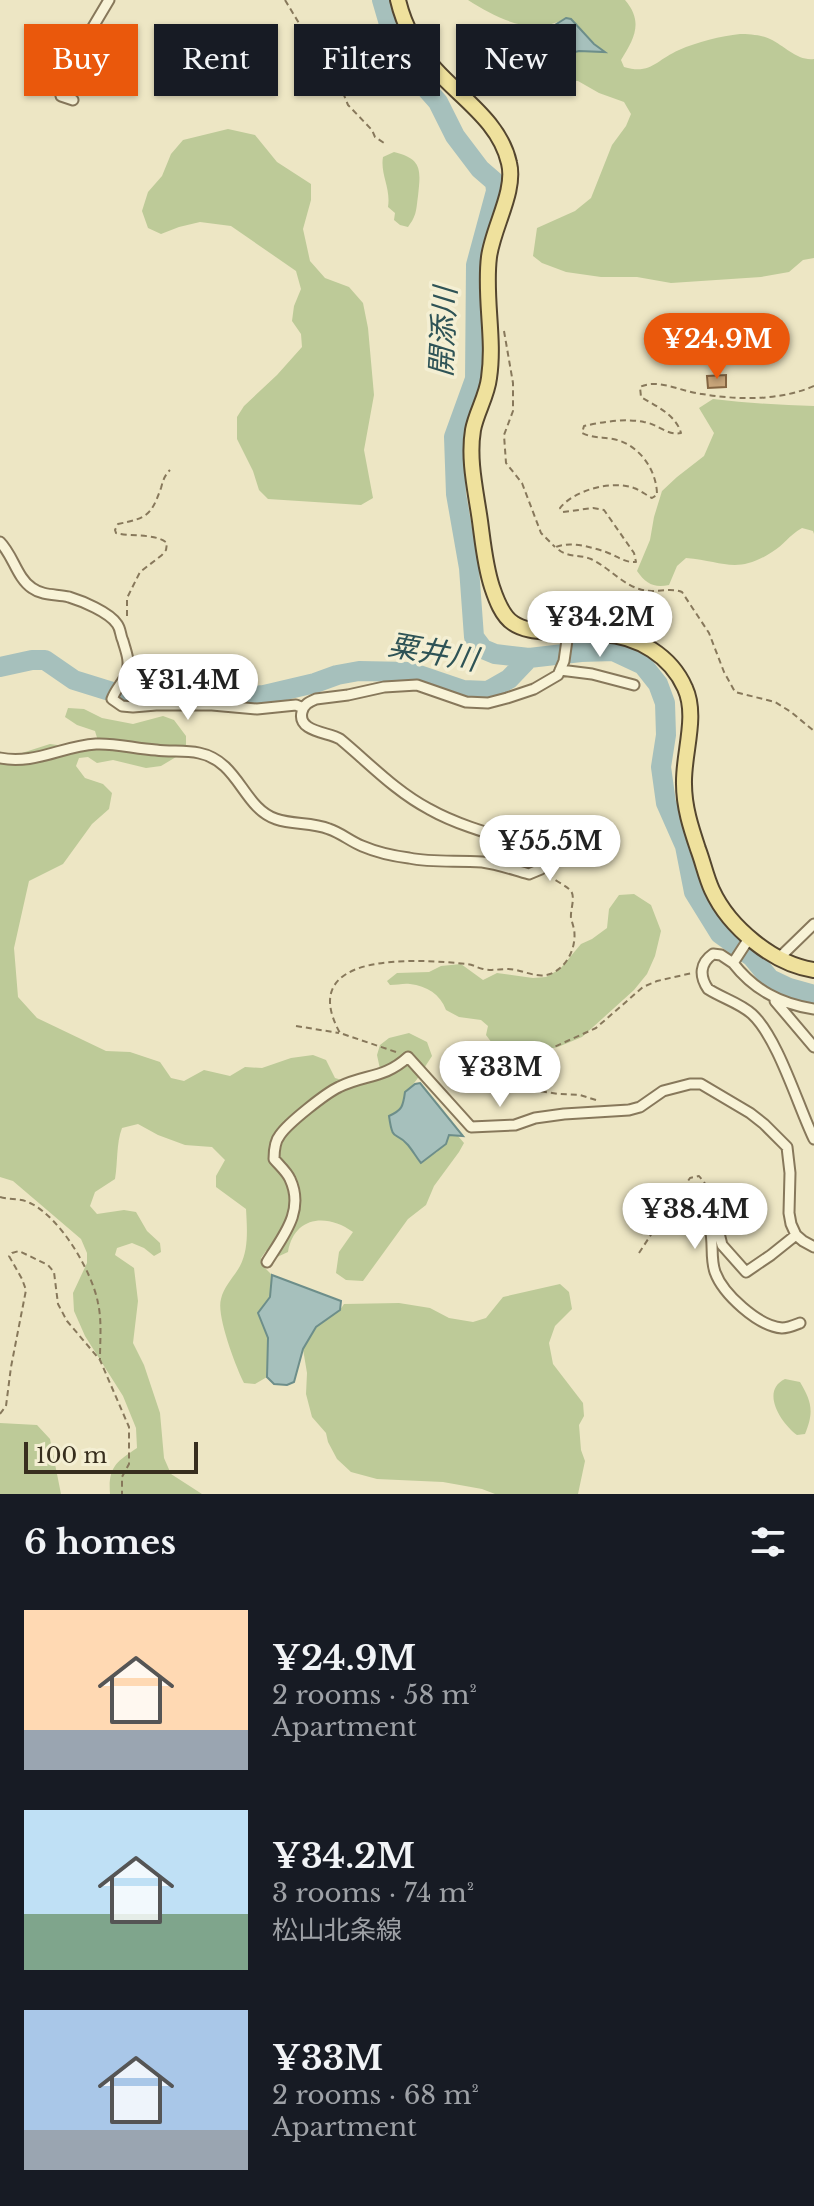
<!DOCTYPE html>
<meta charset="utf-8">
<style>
:root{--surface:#171b24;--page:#242831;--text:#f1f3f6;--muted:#9ea1a6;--accent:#ea580c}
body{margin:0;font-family:"Libre Baskerville","Noto Sans JP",serif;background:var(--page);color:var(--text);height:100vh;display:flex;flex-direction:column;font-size:30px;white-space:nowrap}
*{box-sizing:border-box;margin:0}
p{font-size:26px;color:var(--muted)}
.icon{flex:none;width:44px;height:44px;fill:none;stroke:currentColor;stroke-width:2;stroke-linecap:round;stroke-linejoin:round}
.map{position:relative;height:1494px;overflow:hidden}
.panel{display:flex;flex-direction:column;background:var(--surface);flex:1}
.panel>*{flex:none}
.top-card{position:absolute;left:24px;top:24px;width:766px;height:72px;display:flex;gap:16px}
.scale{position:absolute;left:24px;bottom:20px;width:174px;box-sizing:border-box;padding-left:8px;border:4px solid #372e1e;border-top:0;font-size:22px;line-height:28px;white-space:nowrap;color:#372e1e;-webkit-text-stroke:6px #f4efd3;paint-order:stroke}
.price{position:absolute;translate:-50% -68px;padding:0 18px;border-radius:28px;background:#fff;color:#222;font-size:26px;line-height:52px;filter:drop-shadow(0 2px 4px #0008)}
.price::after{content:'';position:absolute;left:50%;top:48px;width:24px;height:18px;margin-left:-12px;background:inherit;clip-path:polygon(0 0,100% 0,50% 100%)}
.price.selected{background:var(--accent);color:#fff}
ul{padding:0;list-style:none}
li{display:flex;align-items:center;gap:24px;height:200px;padding:0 24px}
li span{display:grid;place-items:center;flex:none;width:224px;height:160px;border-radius:0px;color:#555}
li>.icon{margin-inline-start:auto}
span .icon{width:96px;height:96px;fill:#fffc;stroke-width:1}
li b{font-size:34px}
h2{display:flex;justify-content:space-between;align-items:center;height:96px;padding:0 24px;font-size:34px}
.chip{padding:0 28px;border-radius:0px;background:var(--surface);box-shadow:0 2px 6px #0004;font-size:28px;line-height:72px}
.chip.selected{background:var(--accent);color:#fff}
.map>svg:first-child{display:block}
.green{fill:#bdca98}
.water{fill:#a6c0bc;stroke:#6d8e8a;stroke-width:2}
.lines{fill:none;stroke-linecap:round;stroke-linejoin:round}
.river{stroke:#a6c0bc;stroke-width:20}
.building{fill:#caa77b;stroke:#856642;stroke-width:2}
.street-casing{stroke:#87785b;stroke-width:13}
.primary-casing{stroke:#54462f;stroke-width:18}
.path{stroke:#87785b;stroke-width:2;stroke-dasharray:6 4;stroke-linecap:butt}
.street{stroke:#f8f3d7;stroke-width:9}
.primary{stroke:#efe19d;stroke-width:14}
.labels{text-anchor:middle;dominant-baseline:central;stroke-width:7;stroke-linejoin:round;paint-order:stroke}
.water-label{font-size:30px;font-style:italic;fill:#2e5356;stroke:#f4efd3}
</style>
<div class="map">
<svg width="814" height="1494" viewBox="0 0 814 1494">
<rect width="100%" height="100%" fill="#ede6c4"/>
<path class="green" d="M468,0H625C644,22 634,39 621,60L624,67C651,75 656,60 679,50C697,42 721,36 740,34C748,34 763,35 770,39C785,46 797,61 814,59V258L803,260L789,272L761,277L671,283L637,277H601L566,272L542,263L533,256L537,228L575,211L591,198L612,145L626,126L631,114L624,102L599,93L578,81H560C557,77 554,73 553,69C548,47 592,52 603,52L571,19L566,18C532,37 498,19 468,0Z
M228,129L255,135L277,162L311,184V200L303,229L310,261L325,278L349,287L363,303L368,328L374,395L364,450L373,498L361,505L268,499L259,490L253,471L237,439V417L244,406L277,375L302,347L301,334L292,321L294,306L301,289L296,271L231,226L200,222L179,227L161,234L148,228L142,211L148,192L162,176L171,154L183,140Z
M394,152C422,159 421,169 418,196C416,210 417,215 408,227L400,225L394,220L395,213L388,207C391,188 380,174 383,157Z
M713,399C747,403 781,405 814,406V534L813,531L802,528C788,536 784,545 772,552C737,575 723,561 686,558L677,566L669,585C654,588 646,584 637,571L650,540L654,517L662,491L677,477L704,456L714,433L699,408Z
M68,708L84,709L102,718L133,724L163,716L174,720L186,736V751L161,766L146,768L113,760L97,763L88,757L79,758L76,766L85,778L103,784L112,793L109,809L92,824L63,864L29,881L14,948L18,997L37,1018L106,1051L130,1052L160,1062L171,1078L184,1081L204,1070L230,1076L245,1067L262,1068L291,1058L313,1055L326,1060L335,1078L355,1084L373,1081L380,1069L377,1055L380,1045L389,1038L409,1033L427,1042L432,1056C423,1069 417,1083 405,1092C403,1107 402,1110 390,1116L391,1131L405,1140L410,1148L427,1157L437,1152L449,1135L458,1136L464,1143L459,1152L434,1186L426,1205L408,1219L363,1281L346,1280L336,1273L339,1252L353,1232C327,1213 294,1216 288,1252L277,1257L266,1251L261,1258L265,1268L272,1275L270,1297L264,1327L268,1338L267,1377L255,1384L244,1383C236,1367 216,1315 221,1299C224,1286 234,1277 240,1266C249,1249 247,1227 246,1209L216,1187V1176L225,1160L212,1147L185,1145L158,1135L138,1124L122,1128C116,1144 118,1162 115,1179L95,1192L90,1206L97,1214L124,1210L136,1212L147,1231L160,1243L161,1252L154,1256L144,1248L132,1243L117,1248L115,1255L134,1268L138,1301L133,1343L144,1365L160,1413L164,1458L171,1474L202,1494H110C108,1467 116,1462 137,1448L136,1428L123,1396L85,1336L74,1311L73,1293L87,1263V1253L81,1239L13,1181L0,1177V760L50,744L79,748L98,741L95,731L77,725L65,717Z
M634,894L651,905L661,931L655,956L647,974L634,990L582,1037L558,1047L539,1051H511L495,1047L486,1035L488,1026L481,1020L459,1017L446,1010C440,994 427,986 410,984C404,983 397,985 390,985L387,981L397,973L429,972L441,966L461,964L483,980L497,973L533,978L546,977L560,969L581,944L592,939L607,928L609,909L619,895Z
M560,1284L569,1292L572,1309L555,1326L549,1343L553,1364L583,1403L584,1416L579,1425L581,1450L585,1461L578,1494H495L482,1489L443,1482L377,1479L351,1472L337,1459L328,1442L326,1433L312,1417L306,1394L307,1373L303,1349L316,1327L340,1310L344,1304L399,1303L430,1308L449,1318L473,1322L486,1318L503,1297Z
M785,1379L800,1382C812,1402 814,1412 805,1434L797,1435C781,1423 760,1391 785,1379Z
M0,1423L37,1425L50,1439L61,1494H0Z"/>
<path class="water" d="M566,18L571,19L594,44L605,52L579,51L558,56C551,51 539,45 539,35Z
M420,1083L463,1136L449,1135L446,1144L421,1163C416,1157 413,1151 408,1145C395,1130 393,1144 389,1116C402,1110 403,1107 405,1092L415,1084Z
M272,1275L341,1301L340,1310L316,1327L303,1349L294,1382L287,1385L274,1384L267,1377L268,1338L258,1313L270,1297Z"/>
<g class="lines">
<path class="river" d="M382,0L396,48L408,68L438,102L455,136L480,169L495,182L496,191L476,265L475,379L454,437L456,494L469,568L474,637L483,649L495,654L529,658
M0,667L32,660H45L74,680L132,698L208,700L264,695L315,683L337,675L359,671L410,672L463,690L488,691L509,679L529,658L581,652L613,651L643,665L658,684L665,703L666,735L661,767L666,803L685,846L694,892L720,934L752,957L770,979L789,988L814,995"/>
</g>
<path class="building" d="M726,375V387L708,388L707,376Z"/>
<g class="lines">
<defs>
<path id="street" d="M73,100L61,96L59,84L109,0
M0,542C13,555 17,578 32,588C43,596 56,594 69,597C82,601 109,612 117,624C121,629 120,635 123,641C126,652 130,660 127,672C124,682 116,688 112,699L122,706L133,707L156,705H212L257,709L296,705L303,708
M560,670L592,674L634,685
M0,758C34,765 62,746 96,744C116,743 136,749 156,750C170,752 185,750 199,753C239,761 243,808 276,819C293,825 312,822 329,829C341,833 350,841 362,846C376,852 393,856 409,858C433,863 457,860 482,862C498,864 514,870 529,874L541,869C546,859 543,854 535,847C499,836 461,827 429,809C395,791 369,763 340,739C329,732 297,732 302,712C304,704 309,702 316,699L348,695L384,687L417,685L466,702L488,703L507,698L534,689L558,675L564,661L568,633
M750,937L733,963L721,955L713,954C700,963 699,976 708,989C722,998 740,1003 752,1014C778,1038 798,1106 814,1139
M779,958L814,924
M733,963C754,990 780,1004 814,1009
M775,1001L814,1047
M796,1235L771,1255L746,1272L722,1245L717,1225L713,1224L710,1228C714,1242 710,1258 715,1272C723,1294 758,1326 782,1328C788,1328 795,1325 800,1323
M267,1262C283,1236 305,1211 290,1179C287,1172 279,1165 274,1159C274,1151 275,1141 280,1135C288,1123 326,1093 339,1087C365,1074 384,1079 408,1057L471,1127L515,1125L535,1118L564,1114L629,1110L640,1107L663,1091L690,1084H701L750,1113L764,1124L787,1147L790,1173L789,1213L791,1224L796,1235L803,1241L814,1247"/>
<path id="primary" d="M398,0C404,26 417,49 435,69C461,98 500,122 509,163C516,191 493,227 489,257C484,297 495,338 489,378C487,396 476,413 473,430C468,460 476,492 480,521C483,543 485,566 492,587C496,599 502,616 513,623C523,630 537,631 549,632C567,634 585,632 603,634C638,636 671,656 685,688C698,716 683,754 684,784C684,807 691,828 698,849C703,862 706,877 712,890C729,927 773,964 814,970"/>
</defs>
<use href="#street" class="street-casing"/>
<use href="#primary" class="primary-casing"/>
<path class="path" d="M285,0L314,48L334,71L348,105L372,130L375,137L387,145
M504,331L513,383V411L504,435L506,463L522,483L541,533L555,547
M814,386C779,401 738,400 702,394C682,392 658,378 640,387L641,397C656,406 676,415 681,433C667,436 658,424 644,422C626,418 602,422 584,426L582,433C592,438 602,437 613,439C639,444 657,470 657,495L652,498C646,495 640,490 634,488C612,480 574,490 560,508L563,512L593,508L604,510L634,553L636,562C625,563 617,556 606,552C591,547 570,541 556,547C565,558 579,554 591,559C608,567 621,583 639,589C653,594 669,587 682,592L709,633L724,672L735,692L775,702L791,712L814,731
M127,616V598L140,572L162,555L166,550L167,543C155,533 132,537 116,533L115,530L118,524C147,518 151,516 161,488C163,481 164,476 170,470
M296,1026L339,1033
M396,1052L340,1033C294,950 419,959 466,964C473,964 477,968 483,969C492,971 499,969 508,969C521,969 536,979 550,974C567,968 577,947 574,929C573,925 572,922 571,918C570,909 577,895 569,889C563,884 554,880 548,875
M596,1100L580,1095L559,1094L507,1086C500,1083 499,1080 499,1072L596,1028L643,987L657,981L692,973
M0,1197C10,1200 21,1198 30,1203C60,1217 92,1271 98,1303C102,1321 100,1340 100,1359
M639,1253L656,1227L659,1212L662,1207L678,1195L690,1178L699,1176L707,1186L710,1212
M0,1414L6,1406L11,1367L26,1290L22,1279L9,1256L12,1253L19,1251L48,1265L54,1272L58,1304L67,1321L100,1360L129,1427V1464L122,1477V1494"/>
<use href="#street" class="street"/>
<use href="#primary" class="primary"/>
</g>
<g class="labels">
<g class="water-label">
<text transform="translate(443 332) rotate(-87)">開添川</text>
<text transform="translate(433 652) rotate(10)">粟井川</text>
</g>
</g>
</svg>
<div class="scale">100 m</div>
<b class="price selected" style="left:717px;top:381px">¥24.9M</b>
<b class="price" style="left:600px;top:659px">¥34.2M</b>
<b class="price" style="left:188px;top:722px">¥31.4M</b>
<b class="price" style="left:550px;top:883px">¥55.5M</b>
<b class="price" style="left:500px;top:1109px">¥33M</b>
<b class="price" style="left:695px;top:1251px">¥38.4M</b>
<div class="top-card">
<a class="chip selected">Buy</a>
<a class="chip">Rent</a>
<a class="chip">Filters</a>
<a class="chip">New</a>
</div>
</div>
<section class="panel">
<h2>6 homes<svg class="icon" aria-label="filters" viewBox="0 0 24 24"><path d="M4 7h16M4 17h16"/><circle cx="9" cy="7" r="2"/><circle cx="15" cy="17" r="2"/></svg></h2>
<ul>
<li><span style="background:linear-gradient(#ffd9b3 75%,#9aa5b1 0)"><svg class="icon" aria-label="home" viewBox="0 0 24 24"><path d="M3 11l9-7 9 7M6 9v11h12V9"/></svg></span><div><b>¥24.9M</b><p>2 rooms · 58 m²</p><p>Apartment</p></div></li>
<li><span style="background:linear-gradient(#bfe0f5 65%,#7fa58c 0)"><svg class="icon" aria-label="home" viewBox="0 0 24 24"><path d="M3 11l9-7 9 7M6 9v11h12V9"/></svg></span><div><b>¥34.2M</b><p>3 rooms · 74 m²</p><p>松山北条線</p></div></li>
<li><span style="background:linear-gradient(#a9c7e8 75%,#9aa5b1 0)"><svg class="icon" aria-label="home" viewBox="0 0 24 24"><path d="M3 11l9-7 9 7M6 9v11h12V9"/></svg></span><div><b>¥33M</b><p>2 rooms · 68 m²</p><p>Apartment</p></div></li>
</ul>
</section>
